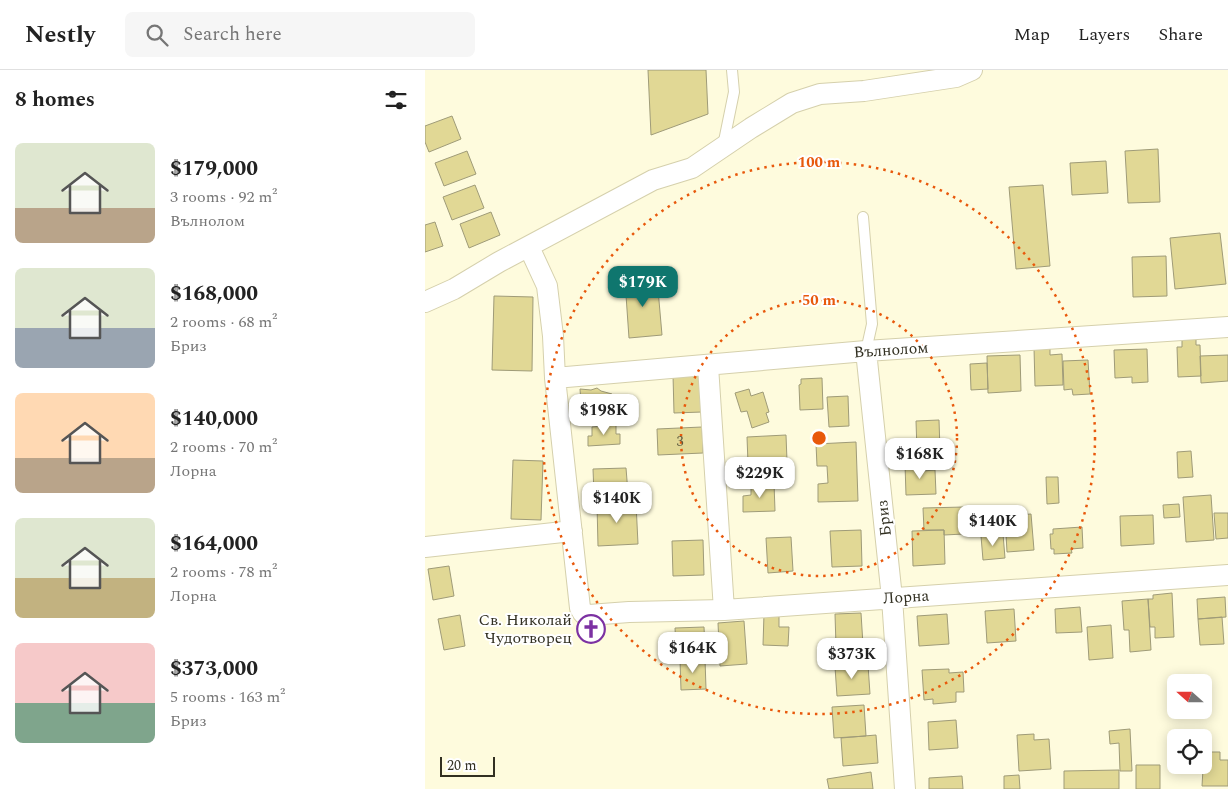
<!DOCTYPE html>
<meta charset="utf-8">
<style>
:root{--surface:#fff;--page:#f6f6f6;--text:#222;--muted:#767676;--line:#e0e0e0;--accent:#0f766e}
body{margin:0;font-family:Spectral,serif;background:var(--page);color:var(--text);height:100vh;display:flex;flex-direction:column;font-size:19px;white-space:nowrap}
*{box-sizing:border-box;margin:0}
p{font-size:16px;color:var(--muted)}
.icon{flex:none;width:28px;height:28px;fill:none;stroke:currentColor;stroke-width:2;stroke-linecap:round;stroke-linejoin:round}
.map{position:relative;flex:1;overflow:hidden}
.drawer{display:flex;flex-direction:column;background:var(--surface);width:425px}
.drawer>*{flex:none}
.needle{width:32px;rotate:291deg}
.fabs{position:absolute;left:742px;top:604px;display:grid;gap:10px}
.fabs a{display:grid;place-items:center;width:45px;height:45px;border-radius:8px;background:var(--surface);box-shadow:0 2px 12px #0003;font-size:25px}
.scale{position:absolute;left:15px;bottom:12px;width:55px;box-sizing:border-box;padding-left:5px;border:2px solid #323022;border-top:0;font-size:14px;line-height:18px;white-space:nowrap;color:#323022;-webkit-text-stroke:4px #fff;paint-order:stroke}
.price{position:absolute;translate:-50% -42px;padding:0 11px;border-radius:10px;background:#fff;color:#222;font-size:16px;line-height:32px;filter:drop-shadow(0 1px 2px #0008)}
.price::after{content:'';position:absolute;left:50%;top:30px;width:15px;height:11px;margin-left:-8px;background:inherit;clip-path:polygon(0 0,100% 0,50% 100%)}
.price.current{background:var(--accent);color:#fff}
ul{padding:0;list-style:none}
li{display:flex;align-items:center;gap:15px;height:125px;padding:0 15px}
li span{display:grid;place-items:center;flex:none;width:140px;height:100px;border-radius:8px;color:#555}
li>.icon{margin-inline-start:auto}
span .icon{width:60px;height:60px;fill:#fffc;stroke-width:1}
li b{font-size:21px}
h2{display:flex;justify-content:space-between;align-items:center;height:60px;padding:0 15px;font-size:21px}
header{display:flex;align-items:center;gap:30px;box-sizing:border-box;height:70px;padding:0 25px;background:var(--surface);border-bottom:1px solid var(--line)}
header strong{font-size:24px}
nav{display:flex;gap:28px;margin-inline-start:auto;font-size:18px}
.search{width:350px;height:45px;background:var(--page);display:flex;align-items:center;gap:12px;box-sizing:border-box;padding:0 18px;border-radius:8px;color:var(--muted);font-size:19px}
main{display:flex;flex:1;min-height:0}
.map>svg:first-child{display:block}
.building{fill:#e1d895;stroke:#9f9b78}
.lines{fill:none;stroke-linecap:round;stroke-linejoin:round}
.service-casing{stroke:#d5d0ac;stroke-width:12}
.minor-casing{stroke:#d5d0ac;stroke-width:22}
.service{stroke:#fff;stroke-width:10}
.minor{stroke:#fff;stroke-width:20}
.ring{fill:none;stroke:#e8590c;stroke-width:2.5;stroke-dasharray:2.5 5}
.labels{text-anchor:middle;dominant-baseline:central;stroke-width:4;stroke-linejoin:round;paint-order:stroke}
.number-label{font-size:14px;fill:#5e5a3f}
.street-label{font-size:16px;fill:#323022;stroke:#fff}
.poi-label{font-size:16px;fill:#323022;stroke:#fff;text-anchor:end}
.centre{fill:#e8590c;stroke:#fff;stroke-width:2.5}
.ring-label{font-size:15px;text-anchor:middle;font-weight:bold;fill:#e8590c;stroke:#fff;stroke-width:4;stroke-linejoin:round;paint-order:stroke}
</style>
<header>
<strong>Nestly</strong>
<div class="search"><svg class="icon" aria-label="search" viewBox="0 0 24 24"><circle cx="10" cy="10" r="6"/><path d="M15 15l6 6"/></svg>Search here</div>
<nav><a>Map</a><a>Layers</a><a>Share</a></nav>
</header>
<main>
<section class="drawer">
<h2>8 homes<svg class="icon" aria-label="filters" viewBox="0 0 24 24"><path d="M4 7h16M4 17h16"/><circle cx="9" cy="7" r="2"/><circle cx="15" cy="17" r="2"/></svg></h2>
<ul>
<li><span style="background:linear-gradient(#dfe7d0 65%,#b9a48a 0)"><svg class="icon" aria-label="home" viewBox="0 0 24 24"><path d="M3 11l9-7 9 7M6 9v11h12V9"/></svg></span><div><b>$179,000</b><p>3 rooms · 92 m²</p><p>Вълнолом</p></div></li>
<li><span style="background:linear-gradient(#dfe7d0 60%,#9aa5b1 0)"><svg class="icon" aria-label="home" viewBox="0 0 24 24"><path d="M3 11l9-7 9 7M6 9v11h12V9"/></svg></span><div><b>$168,000</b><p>2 rooms · 68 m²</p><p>Бриз</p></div></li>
<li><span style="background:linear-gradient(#ffd9b3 65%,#b9a48a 0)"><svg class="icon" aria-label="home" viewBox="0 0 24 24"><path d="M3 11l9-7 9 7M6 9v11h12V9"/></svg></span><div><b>$140,000</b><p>2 rooms · 70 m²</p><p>Лорна</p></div></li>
<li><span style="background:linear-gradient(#dfe7d0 60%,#c2b280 0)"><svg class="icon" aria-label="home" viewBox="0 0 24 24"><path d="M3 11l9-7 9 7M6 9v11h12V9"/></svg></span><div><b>$164,000</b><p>2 rooms · 78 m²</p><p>Лорна</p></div></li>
<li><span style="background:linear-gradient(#f6c9c9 60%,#7fa58c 0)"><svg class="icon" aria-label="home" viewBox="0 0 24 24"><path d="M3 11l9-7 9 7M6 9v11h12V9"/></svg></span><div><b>$373,000</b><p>5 rooms · 163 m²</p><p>Бриз</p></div></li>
</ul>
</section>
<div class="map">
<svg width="803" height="719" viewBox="0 0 803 719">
<rect width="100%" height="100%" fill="#fefbdd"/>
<path class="building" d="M223,0H281L283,44L226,65Z
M27,46L36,69L4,82L0,72V56Z
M733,79L735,132L703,133L700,81Z
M42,81L51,104L19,116L10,93Z
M681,91L683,123L647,125L645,93Z
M50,115L59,138L27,150L18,127Z
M618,115L625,196L591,199L584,117Z
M66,142L75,165L44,178L35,154Z
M10,152L18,176L0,182V155Z
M795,163L801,214L750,219L745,168Z
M741,186L742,226L708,227L707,187Z
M232,208L237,265L204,268L200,211Z
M69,226L108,227L107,301L67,300Z
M771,266V275H775L776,306L753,307L752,277H757V267Z
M625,277V285L637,284L638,315L610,316L609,278Z
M722,279L723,312L707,313V307L690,308L689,280Z
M595,285L596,321L563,323L562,286Z
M803,285V311L776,313L775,286Z
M663,290L665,324L648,325L647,319L639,320L638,291Z
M562,293L563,319L546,320L545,294Z
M275,304L277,342L249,343L248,305Z
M397,308L398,339L375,340L374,315L376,314V309Z
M172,318L176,321L187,324L182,346H157L155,319L166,320Z
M324,319L326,326L338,322L344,342L341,343L344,352L327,358L322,341L316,342L310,323Z
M423,326L424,356L404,357L402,327Z
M514,350L515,380L492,381L491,351Z
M191,355V364H195V374L163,376V366H167V357Z
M277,357L278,383L233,385L232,359Z
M361,365L362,391L323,393L322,367Z
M431,372L433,431L393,432V414L403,413L402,396H392L391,374Z
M766,381L768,407L753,408L752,382Z
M88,390L118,391L116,450L86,449Z
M497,393L498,401L510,400L511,424L481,425L480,394Z
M201,398L203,423L169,424L168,399Z
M621,407H633L634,433L622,434Z
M349,413L350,441L318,442V426L326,425V414Z
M786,425L789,470L761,472L758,427Z
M211,433L213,474L173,476L172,434Z
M754,434L755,447L739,448L738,435Z
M539,437V464L519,465V460H499L498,438Z
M789,443H803V468L791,469Z
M606,444L609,480L582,482L580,446Z
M728,445L729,474L696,476L695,446Z
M657,457L658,478L646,479L647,483L629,484V479H626L625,464H628V459Z
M436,460L437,496L407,497L405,461Z
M519,460L520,494L488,496L487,461Z
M578,464L580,488L558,490L556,466Z
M366,467L368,501L343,503L341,468Z
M278,470L279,505L248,506L247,471Z
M24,496L29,526L8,530L3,499Z
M747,523L749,567L730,568V557H725L723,529H728V525Z
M800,527L801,547L773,549L772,529Z
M723,529L726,580L705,582L704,560H699L697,531Z
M655,537L657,562L631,563L630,539Z
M589,539L591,571L562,573L560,541Z
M436,543L438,575L411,576L410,544Z
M339,544L354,545V557H364L363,576L338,575Z
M522,544L524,574L494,576L492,546Z
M35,545L40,576L19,580L13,549Z
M797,547L799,574L775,575L773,549Z
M162,548L175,553L169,570L156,565Z
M319,551L322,594L295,596L293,553Z
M686,555L688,588L664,590L662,557Z
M279,557L280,579L251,580L250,558Z
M280,589L281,619L256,620L255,590Z
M443,595L445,624L412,626L410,597Z
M524,599V603L538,602L539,622H531V632L508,634V629L499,630L497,600Z
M439,635L441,666L409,668L407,637Z
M531,650L533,678L504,680L503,652Z
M705,659L707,701H695L694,673L685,674L684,661Z
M609,664V670L624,669L626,699L594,701L592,665Z
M451,665L453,693L418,696L416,668Z
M779,682H795V690H803V716H777Z
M711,695H735V719H711Z
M694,700V719H639V701Z
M446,702L448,719H404L402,709Z
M594,705L595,719H579V706Z
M537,706L538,719H504V708Z"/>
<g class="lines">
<defs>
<path id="service" d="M298,76L309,22L307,0
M438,147L447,254L441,281"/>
<path id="minor" d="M104,177L122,216L128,266L130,308L155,538L158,543L164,545L204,542L299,540L803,505
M0,232L29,219L74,192L228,110L267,98L326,58L367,33L395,24L439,21L531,7L547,0
M441,281L467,528L480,719
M283,296L299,540
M130,308L441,281L803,257
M0,477L147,461"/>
</defs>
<use href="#service" class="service-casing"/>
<use href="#minor" class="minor-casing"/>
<use href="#service" class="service"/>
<use href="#minor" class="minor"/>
</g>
<g class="ring">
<circle cx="394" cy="368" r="138"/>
<circle cx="394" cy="368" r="276"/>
</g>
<defs>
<symbol id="church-ring" viewBox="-11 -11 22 22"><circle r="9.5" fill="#fff" stroke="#7c31a2" stroke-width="1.5"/><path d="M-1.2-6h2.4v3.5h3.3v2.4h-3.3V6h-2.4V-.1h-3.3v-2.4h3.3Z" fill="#7c31a2"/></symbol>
</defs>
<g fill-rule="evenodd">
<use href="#church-ring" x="150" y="543" width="32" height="32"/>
</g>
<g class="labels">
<g class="number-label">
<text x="255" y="371">3</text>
</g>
<g class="street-label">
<text transform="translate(466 280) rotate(-4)">Вълнолом</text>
<text transform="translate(459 448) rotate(-96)">Бриз</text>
<text transform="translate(481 527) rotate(-4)">Лорна</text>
</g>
<g class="poi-label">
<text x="147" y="550">Св. Николай<tspan x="147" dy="18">Чудотворец</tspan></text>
</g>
</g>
<circle cx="394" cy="368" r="8" class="centre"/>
<g class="ring-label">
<text x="394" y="97">100 m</text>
<text x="394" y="235">50 m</text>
</g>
</svg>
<div class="fabs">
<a><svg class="needle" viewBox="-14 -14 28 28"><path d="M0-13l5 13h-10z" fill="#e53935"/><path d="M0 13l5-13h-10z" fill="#767676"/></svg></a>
<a><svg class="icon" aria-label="locate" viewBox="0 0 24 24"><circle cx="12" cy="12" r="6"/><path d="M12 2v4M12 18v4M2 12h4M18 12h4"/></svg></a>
</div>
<div class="scale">20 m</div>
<b class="price current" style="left:218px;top:238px">$179K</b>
<b class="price" style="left:179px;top:366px">$198K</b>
<b class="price" style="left:495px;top:410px">$168K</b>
<b class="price" style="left:335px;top:429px">$229K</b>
<b class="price" style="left:192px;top:454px">$140K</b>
<b class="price" style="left:568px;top:477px">$140K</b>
<b class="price" style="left:268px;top:604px">$164K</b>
<b class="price" style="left:427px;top:610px">$373K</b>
</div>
</main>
